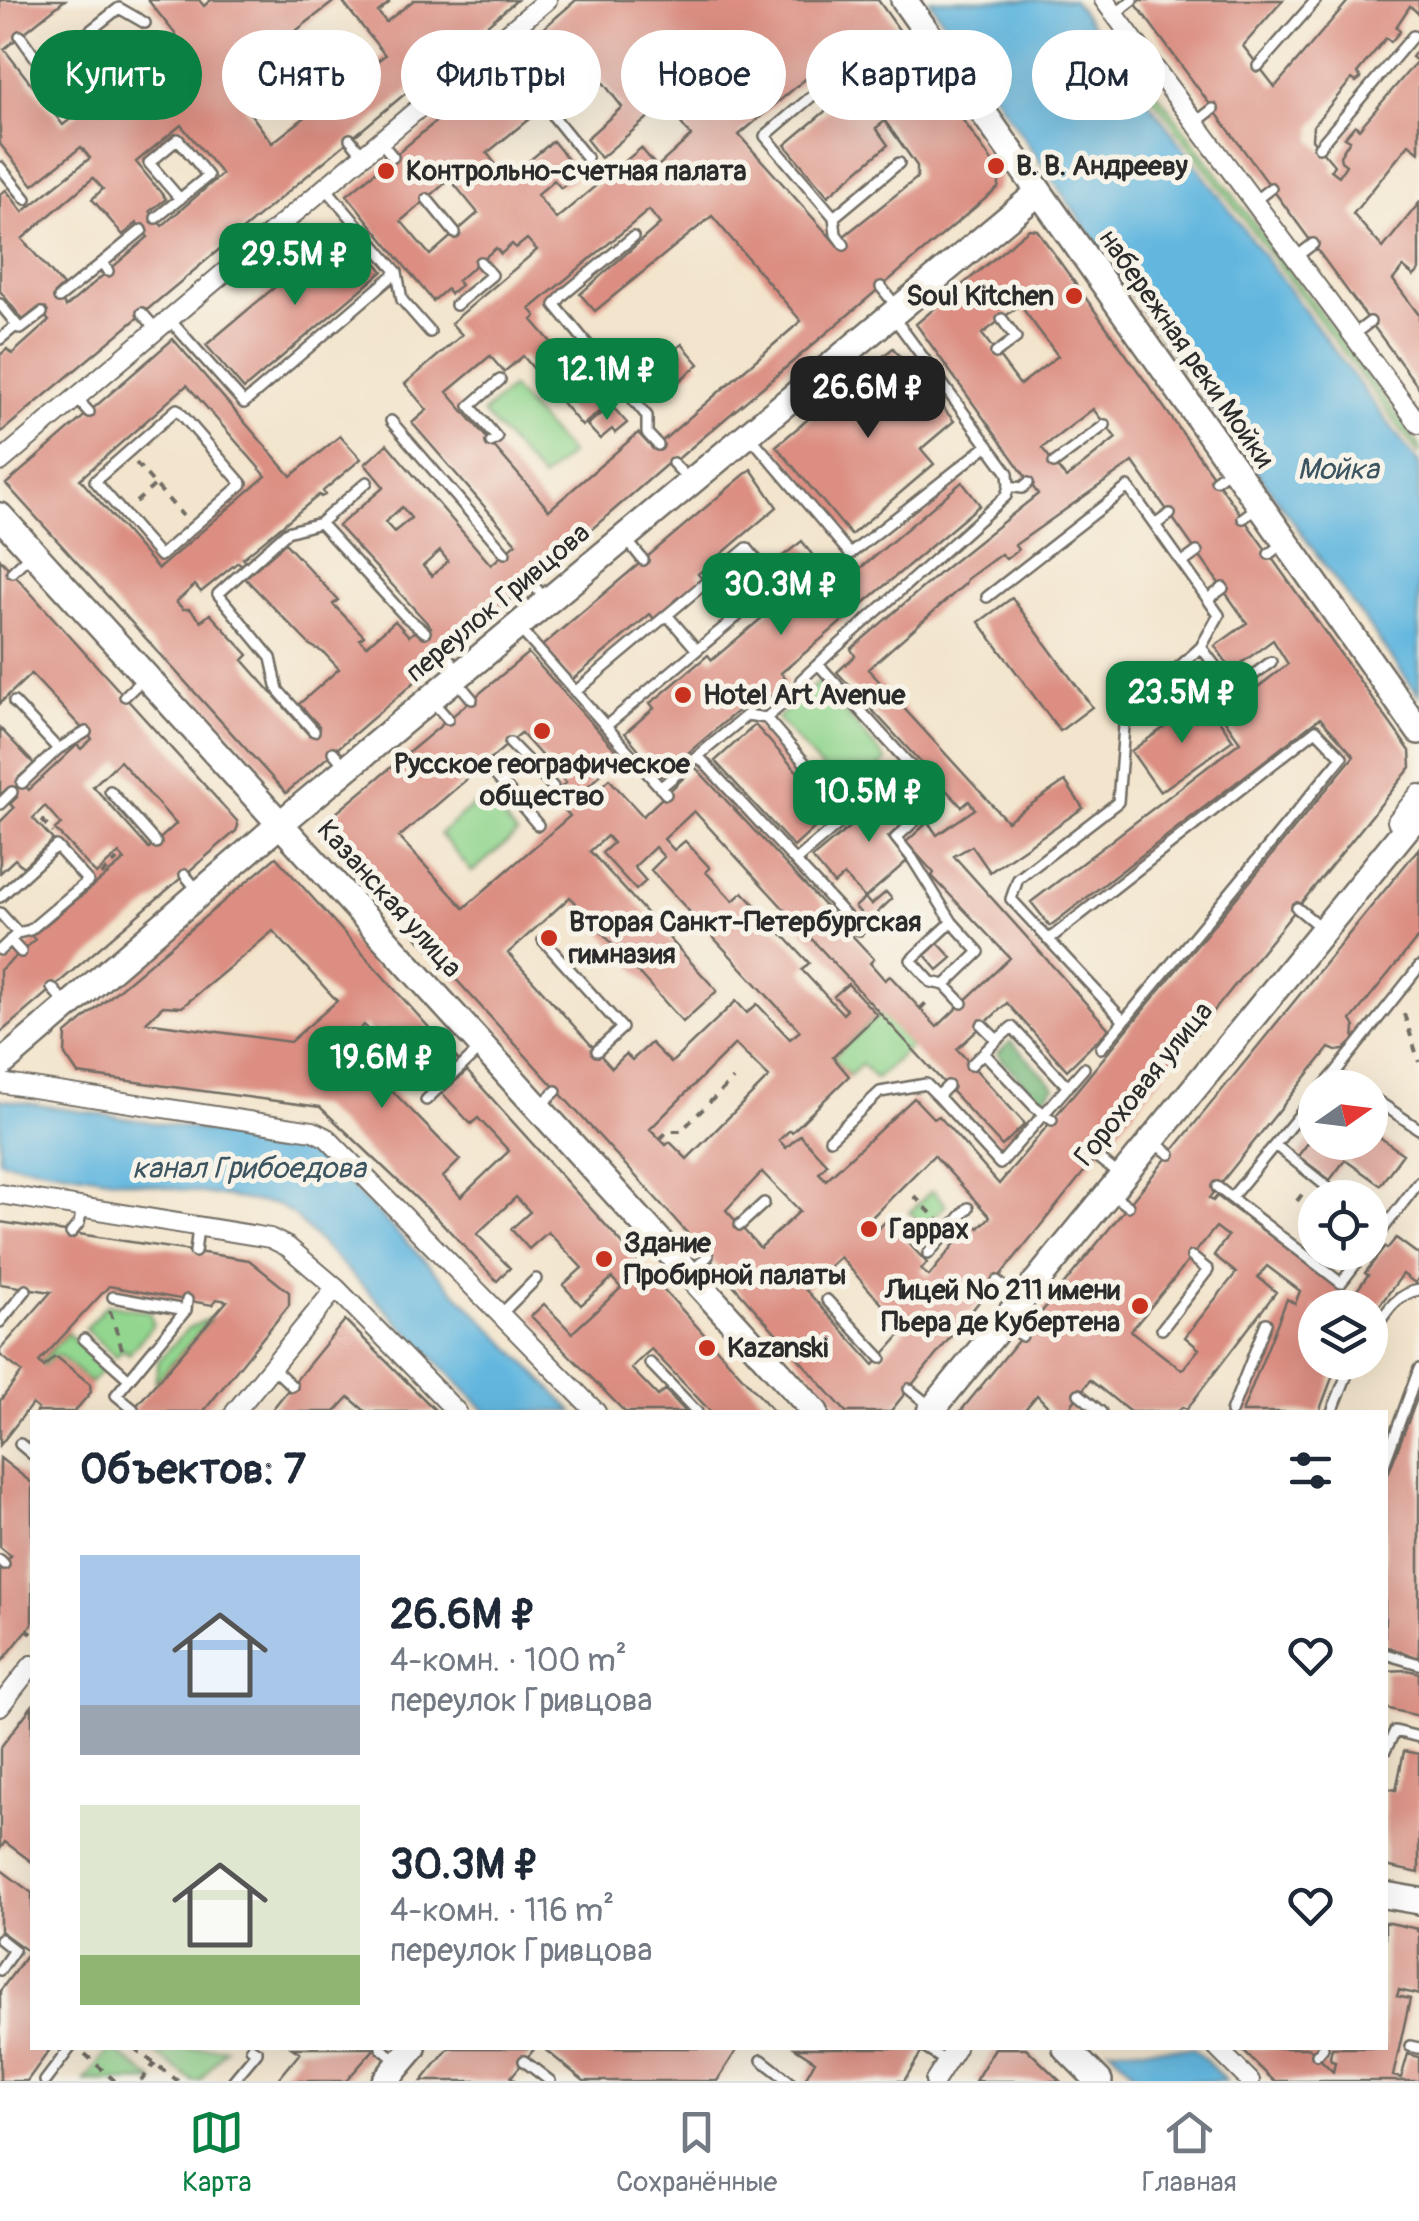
<!DOCTYPE html>
<html lang="ru">
<meta charset="utf-8">
<style>
:root{--surface:#fff;--page:#f6f6f7;--text:#1f2937;--muted:#747a83;--line:#e0e1e3;--accent:#0b8043}
body{margin:0;font-family:Pangolin,sans-serif;background:var(--page);color:var(--text);height:100vh;display:flex;flex-direction:column;font-size:38px;white-space:nowrap}
*{box-sizing:border-box;margin:0}
p{font-size:32px;color:var(--muted)}
.icon{flex:none;width:55px;height:55px;fill:none;stroke:currentColor;stroke-width:2;stroke-linecap:round;stroke-linejoin:round}
.map{position:relative;flex:1;overflow:hidden}
.drawer{position:absolute;left:30px;top:1410px;width:1358px;height:640px;display:flex;flex-direction:column;background:var(--surface);border-radius:0px;box-shadow:0 10px 40px #0002}
.drawer>*{flex:none}
.hud{position:absolute;left:30px;top:30px;width:1360px;height:90px;display:flex;gap:20px}
.needle{width:65px;rotate:76deg}
.tools{position:absolute;left:1298px;top:1070px;display:grid;gap:20px}
.tools a{display:grid;place-items:center;width:90px;height:90px;border-radius:50%;background:var(--surface);box-shadow:0 10px 40px #0002;font-size:50px}
.price{position:absolute;translate:-50% -85px;padding:0 22px;border-radius:20px;background:var(--accent);color:#fff;font-size:32px;line-height:65px;filter:drop-shadow(0 2px 5px #0008)}
.price::after{content:'';position:absolute;left:50%;top:60px;width:30px;height:22px;margin-left:-15px;background:inherit;clip-path:polygon(0 0,100% 0,50% 100%)}
.price.active{background:#222;color:#fff}
ul{padding:0;list-style:none}
li{display:flex;align-items:center;gap:30px;height:250px;padding:0 50px}
li span{display:grid;place-items:center;flex:none;width:280px;height:200px;border-radius:0px;color:#555}
li>.icon{margin-inline-start:auto}
span .icon{width:120px;height:120px;fill:#fffc;stroke-width:1}
li b{font-size:42px}
h2{display:flex;justify-content:space-between;align-items:center;height:120px;padding:0 50px;font-size:42px}
.tag{padding:0 35px;border-radius:45px;background:var(--surface);box-shadow:0 10px 40px #0002;font-size:35px;line-height:90px}
.tag.active{background:var(--accent);color:#fff}
.menu{display:flex;justify-content:space-around;align-items:center;height:140px;border-top:2px solid var(--line);background:var(--surface);font-size:28px;color:var(--muted)}
.menu a{display:grid;justify-items:center;gap:5px}
.menu .active{color:var(--accent)}
.map>svg:first-child{display:block}
.green{fill:#92d68f;stroke:#5e805d;stroke-width:2.5}
.forest{fill:#75b77a;stroke:#507152;stroke-width:2.5}
.water{fill:#63b7df;stroke:#477185;stroke-width:2.5}
.building{fill:#dc8e82;fill-rule:evenodd}
.lines{fill:none;stroke-linecap:round;stroke-linejoin:round}
.lane-casing{stroke:#716c64;stroke-width:14}
.street-casing{stroke:#716c64;stroke-width:22}
.secondary-casing{stroke:#716c64;stroke-width:30}
.path{stroke:#716c64;stroke-width:4;stroke-dasharray:8 8;stroke-linecap:butt}
.lane{stroke:#fff;stroke-width:9}
.street{stroke:#fff;stroke-width:18}
.secondary{stroke:#fff;stroke-width:25}
.poi-dot{fill:#c8321e;stroke:#f7f3e8;stroke-width:4}
.labels{text-anchor:middle;dominant-baseline:central;stroke-width:10;stroke-linejoin:round;paint-order:stroke}
.poi-label{font-size:28px;font-weight:bold;fill:#2b2b2b;stroke:#f7f3e8;text-anchor:start}
.street-label{font-size:28px;fill:#2b2b2b;stroke:#f7f3e8}
.water-label{font-size:30px;font-style:italic;fill:#3c5561;stroke:#f7f3e8}
</style>
<div class="map">
<svg width="1419" height="2081" viewBox="0 0 1419 2081">
<rect width="100%" height="100%" fill="#f7f3e8"/>
<filter id="ink" filterUnits="userSpaceOnUse"><feTurbulence type="fractalNoise" baseFrequency=".01" numOctaves="2"/><feDisplacementMap in="SourceGraphic" scale="20" xChannelSelector="R" yChannelSelector="G"/><feConvolveMatrix kernelMatrix="1 2 1 2 8 2 1 2 1" color-interpolation-filters="sRGB"/></filter>
<filter id="wash" filterUnits="userSpaceOnUse"><feTurbulence type="fractalNoise" baseFrequency=".0048" numOctaves="4" result="noise"/><feDisplacementMap in="SourceGraphic" scale="40" xChannelSelector="R" yChannelSelector="G"/><feGaussianBlur stdDeviation="2.25" result="paint"/><feColorMatrix in="noise" values="0 0 0 0 0 0 0 0 0 0 0 0 0 0 0 0 0 1.4 0 .05"/><feComposite in="paint" operator="in"/></filter>
<g filter="url(#wash)">
<rect width="100%" height="100%" fill="#f3e5cd"/>
<path class="green" d="M1121,44L1419,445V454L1116,48Z
M511,388L570,454L542,479L483,413Z
M818,682L887,761L847,797L777,718Z
M484,796L517,834L472,872L440,834Z
M881,1013L911,1046L876,1079L862,1064L849,1076L833,1057Z
M932,1190L946,1205L924,1227L910,1212Z
M107,1304L150,1312L153,1324L129,1354L123,1349L116,1357L85,1329Z
M211,1318L155,1383L158,1361L187,1329Z
M67,1333L106,1366L91,1383L60,1356H53L44,1365L41,1362Z
M111,2048L155,2081H85Z
M149,2048H226L200,2081H193Z"/>
<path class="forest" d="M1011,1041L1055,1087L1040,1101L997,1054Z"/>
<path class="water" d="M929,0H1073L1419,464V696L1182,368Z
M0,1099L281,1142L310,1151L335,1170L574,1412H487L292,1214L278,1205L0,1161Z
M1109,2048H1193L1226,2081H1142Z"/>
<g id="blocks">
<path class="building" d="M0,0H65L4,49L63,125L176,35L148,0H199L204,6L211,0H336L228,83L272,143L385,55L341,0H386L389,3L378,12L386,22L414,0H517L0,433V355L7,349L12,354L49,321L38,308L23,320L0,291V194L6,190L23,212L90,158L81,147L33,185L0,144ZM181,125L222,174L162,226L150,211L166,199L136,162ZM93,178L103,189L92,199L123,235L137,223L148,237L66,307L55,293L63,286L22,239Z
M576,0H878L1001,174L998,188L673,463L666,465L286,793L6,484L173,339L291,476L340,436L361,459L323,491L325,495L321,497L319,495L243,558L246,561L242,565L238,562L201,592L195,585L176,602L183,609H190L201,621L210,614L248,655L243,660L309,735L319,726L299,704L339,669L324,653L310,645L245,578L285,543L338,600L333,604L364,636L360,639L366,646L395,621L409,636L415,631L420,636L431,627L338,526L384,487L365,464L387,444L491,565L516,543L412,423L427,410L405,384L462,335L451,323L537,250L527,239L516,248L512,244L501,254L496,248L457,281L461,285L450,294L447,289L433,301L347,195L433,124ZM830,41L872,103L862,111L848,92L785,145L828,196L888,145L876,128L885,121L917,166V178L844,236L848,241L840,248L739,135L829,59L821,48ZM592,68L622,107L586,139L601,158L665,103L691,136L657,167L641,148L556,219L537,195L554,180L561,188L579,173L553,141L507,179L487,153ZM450,179L478,213L430,255L401,221ZM649,210L660,224L580,294L595,311L712,216L801,321L653,449L638,433L549,510L447,392L490,356L504,372L523,356L582,426L606,406L532,320L536,316L530,309ZM187,385L266,476L158,569L80,479ZM402,507L411,518L394,532L385,522ZM440,551L448,561L432,576L423,566Z
M1133,0H1283L1243,46L1275,87L1349,0H1419V14L1410,6L1396,27L1400,31L1391,42L1386,38L1357,73L1361,78L1356,82L1352,79L1317,121L1313,126L1312,139L1334,165L1331,170L1339,176L1346,165L1341,161L1340,156L1350,140L1345,137L1355,125L1359,129L1400,81L1417,61L1412,57L1419,48V152L1409,144L1353,214L1383,248L1419,203V271L1414,276L1403,267L1393,280L1419,315V388Z
M346,227L383,271L244,389L206,345Z
M1029,229L1037,230L1410,751L1411,767L890,1412H846L672,1216L318,828L528,653L621,756L588,786L594,793L609,779L643,816L695,767L874,959L870,963L885,980L890,976L937,1027L1010,958L932,876L934,873L906,842L928,822L937,835L975,809L969,801L962,807L837,672L855,656L851,649L948,566L1038,494L916,324ZM1020,305L1058,356L1020,385L982,334ZM1093,409L1116,438L1066,478L1042,448ZM1133,462L1247,623L1215,646L1232,670L1273,640L1288,664L1221,715L1240,742L1031,902L1050,926L1320,718L1354,756L999,1184L939,1116L934,1119L914,1098L826,1180L819,1173L827,1164L800,1135L786,1148L779,1140L790,1130L792,1132L849,1076L833,1057L877,1015L848,984L834,996L847,1010L843,1014L802,970L809,963L743,892L733,901L706,872L710,868L685,841L674,850L664,839L694,811L1002,1146L1025,1124L957,1049L1007,1003L1067,1070L1109,1029L954,856L972,846L990,872L1083,808L1065,781L1007,821L868,669L965,584L967,579L1001,554L1006,559L1018,550L1015,545ZM521,733L566,783L552,796L570,816L464,908L399,837ZM607,836L613,843L602,853L636,890L646,881L634,867L655,847L664,857L651,870L800,1031L790,1039L757,1004L747,1013L736,1001L671,1063L651,1043L632,1060L626,1054L612,1068L508,953L570,897L683,1022L717,991L590,851ZM735,1044L769,1077L687,1159L670,1142L666,1145L650,1129ZM934,1155L990,1217L979,1228L972,1222L929,1276L921,1270L927,1263L887,1220L878,1229L869,1220ZM762,1172L800,1211L760,1248L726,1210ZM840,1257L905,1330L874,1365L805,1289Z
M682,344L699,364L664,394L646,374Z
M893,348L954,421L921,449L934,464L851,535L776,446Z
M611,405L627,423L615,433L612,429L600,439L587,425Z
M751,469L777,507L698,574L703,580L655,620L650,614L572,680L542,646Z
M962,482L980,505L781,673L788,682L755,710L748,702L661,776L625,733L654,708L650,703L657,698L708,655L712,660L794,591L779,573L776,566L779,559L802,541L837,588Z
M0,559L237,821L238,826L236,831L0,1033V970L35,940L32,936L125,860L119,853L96,874L55,829L61,824L45,806L33,818L53,840L23,867L15,859L0,873V822L14,808L10,804L17,797L8,788L0,795V728L34,764L18,778L29,790L77,745L81,749L92,739L31,674L0,703ZM120,761L176,824L149,849L93,786Z
M1012,598L1092,707L1060,731L979,622Z
M1204,699L1233,740L1160,792L1131,751Z
M755,725L833,811L794,847L715,761Z
M900,785L920,810L888,837L907,861L865,898L844,875L834,884L812,858Z
M1419,848V936L1351,1020L1355,1027L1354,1041L1343,1050L1336,1051L1329,1048L1209,1198L1213,1201L1217,1196L1352,1297L1368,1275L1365,1273L1385,1247L1387,1249L1396,1238L1419,1255V1277L1415,1283L1403,1274L1370,1318V1308H1315V1362H1338L1319,1412H1242L1287,1299L1295,1304L1300,1291L1267,1266L1258,1277L1276,1292L1187,1409L1182,1407L1178,1412H1130L1090,1380L1070,1407L1080,1412H1053L1037,1395L1023,1412H960ZM1216,1227L1228,1236L1214,1255L1236,1273L1185,1337L1199,1349L1182,1370L1131,1331Z
M276,857L459,1061L434,1083L382,1029L375,1036L364,1025L352,1037L362,1047L356,1054L460,1160L443,1177L461,1197L509,1151L478,1118L471,1124L442,1093L467,1071L774,1412H711L651,1349L631,1368L658,1396L665,1390L686,1412H625L531,1316L544,1304L572,1333L621,1288L612,1278L581,1305L563,1285L582,1268L548,1232L529,1249L511,1229L530,1212L516,1197L477,1234L510,1268L497,1281L438,1219L320,1107L78,1074L65,1055L66,1034ZM273,931L337,1001L290,1042L146,1022L163,1006L182,1007Z
M886,892L892,899L877,913L881,916L871,924L855,907L865,898L871,905Z
M938,943L952,958L938,970L925,955Z
M1370,1130L1403,1154L1380,1185L1345,1160L1330,1180L1298,1156L1315,1134V1142H1370Z
M0,1222L249,1260L289,1292V1305L203,1412H131L227,1301L217,1299L212,1305L109,1286L39,1362L44,1367L53,1358H58L90,1384L91,1392L74,1412H36L38,1409L32,1404L0,1445V1401L22,1372L0,1355V1350L51,1292L0,1284Z
M345,1320L437,1412H366L349,1397L335,1412H270Z
M1419,1393V1658L1385,1646V1482Z
M0,1458L32,1483V1624L0,1664V1568L11,1556L0,1547Z
M1407,1670L1419,1673V1716L1385,1708V1671Z
M32,1706V1862L5,1842L0,1849V1748Z
M1404,1751L1419,1754V1873L1385,1866V1788L1396,1790Z
M0,1869L32,1893V2048H51L27,2081H0V1991L29,1952L0,1931Z
M1385,1922L1418,1929L1417,1931L1419,1932V1995L1399,1990L1397,1996L1410,1999L1393,2076L1401,2078L1408,2054L1419,2057V2081H1274L1240,2048H1309L1333,2072L1335,2062L1331,2061L1330,2057L1332,2048H1385Z
M292,2048H375L346,2081H277L300,2053Z
M449,2048H535L511,2077L516,2081H422Z
M543,2048H738L717,2081H584Z
M795,2048H924L904,2081H804L815,2061Z
M995,2048H1026L1060,2081H975Z"/>
</g>
</g>
<g filter="url(#ink)">
<use href="#blocks" fill-opacity="0" stroke="#716c64" stroke-width="2.5"/>
<g class="lines">
<defs>
<path id="lane" d="M1115,14L1133,0
M20,36L43,68L119,8L145,23
M494,44L507,60
M283,54L322,103
M1258,66L1316,0
M838,74L765,136L834,217L836,234L844,245
M545,106L587,158
M1195,123L1213,109
M350,139L363,155
M380,141L393,157
M1319,147L1413,36
M0,167L26,199
M325,187L397,272L402,300L430,332
M427,199L455,233
M1253,202L1271,188
M834,217L899,163
M156,218L208,176L178,139L149,163L180,199
M633,237L563,295L555,305L647,416V433L658,445
M1296,257L1313,244
M108,271L102,263L142,230
M881,287L897,307
M59,298L102,263
M0,304L17,325
M456,305L492,275L480,262
M142,313L156,329
M169,319L244,403L397,272
M1353,335L1370,322
M0,339L17,325L21,329L42,313
M996,353L1016,338L1002,319
M76,398L89,412
M177,409L242,484L160,556L95,481Z
M391,421L505,553
M750,436L850,554L988,445
M491,442L497,438L470,406L500,380
M673,463L689,480
M1054,463L1105,425
M1216,480L1231,469
M1009,486L1022,488L1028,483
M1243,518L1258,507
M320,523L405,616L425,632
M1155,525L1170,514
M626,539L643,560
M1269,554L1283,543
M1182,563L1197,552
M12,572L31,554
M530,582L546,599
M987,597L1128,487L1219,615L1201,647L1233,690L1271,662
M1208,599L1223,588
M667,615L697,650
M519,628L666,794
M446,655L460,672
M818,664L940,798L896,838L912,858L952,922L979,952L945,985
M457,681L472,699
M575,692L747,548L776,584L606,726
M125,696L144,678
M432,701L448,719
M14,702L58,749L86,732
M766,718L850,815
M314,731L278,690L271,658L218,594L287,532L320,523L367,482
M510,743L553,787
M333,752L345,766
M698,756L859,930
M486,764L538,825
M22,783L58,749
M660,788L747,715L766,718L798,691L801,680L830,653L1006,496L1009,486L1008,473L894,318
M110,791L156,843
M0,804L12,792
M795,861L909,764
M185,875L199,892
M0,897L56,846L88,881L30,930L18,933L0,950
M1297,908L1314,922
M0,913L18,933
M952,922L911,960L931,982L945,985L962,1003
M10,940L21,952
M543,940L622,1028L597,1051
M1048,940L1316,730L1342,757L1124,1021
M52,988L66,1004
M997,1040L1012,1027L1068,1087
M1101,1048L1124,1021L1011,899L1018,879L1118,802L1124,726L1136,706L1201,647
M984,1053L1034,1106L1052,1120
M971,1065L997,1040L982,1025
M1322,1088L1335,1073
M1357,1088L1335,1073L1419,967
M938,1096L1000,1164L1084,1068
M1370,1096L1419,1129
M426,1100L482,1047
M540,1106L556,1091
M830,1139L880,1092L926,1084L938,1096L948,1086
M1152,1141L1170,1154
M1275,1145L1341,1198
M1097,1157L1118,1174
M1217,1187L1341,1283L1365,1252
M1112,1194L1128,1206
M1231,1198L1315,1096
M740,1225L764,1203
M71,1233L79,1223L82,1209
M1370,1246L1419,1182
M195,1252L198,1228
M928,1254L968,1208
M691,1272L708,1256
M997,1281L1018,1299
M113,1297L186,1310
M827,1300L881,1358
M500,1315L536,1279
M0,1322L26,1290
M1004,1322L1022,1336
M1162,1329L1208,1270L1192,1257
M1370,1336C1384,1316 1394,1294 1419,1290
M84,1339L129,1379
M650,1363L697,1412
M272,1367L292,1386
M909,1389L924,1401L935,1405
M1079,1394L1101,1412
M133,1409L116,1395L186,1310L187,1300
M1231,1412L1266,1323
M1332,1412L1352,1362
M20,1444L32,1454
M1385,1462L1419,1369
M0,1560L4,1564
M1385,1654L1419,1664
M1385,1751L1395,1731L1419,1737
M0,1939L14,1950L0,1970
M1410,2046L1419,2048
M381,2048L398,2062
M925,2048L947,2062
M1317,2055L1323,2048
M762,2060L789,2081
M524,2061L550,2081
M45,2081L70,2048
M233,2081L257,2052L251,2048"/>
<path id="street" d="M1104,0L1419,424
M0,462L547,0
M1397,821L1419,794
M0,1083L313,1131L327,1138L596,1412
M0,1194L270,1238L288,1247L336,1288L457,1412
M235,1412L336,1288
M0,1706L32,1665
M1217,2048L1250,2081
M935,2081L956,2048"/>
<path id="secondary" d="M904,0L1419,731
M0,516L815,1412
M0,1065L280,824L1038,193
M930,1412L1419,813
M1385,1895L1419,1901
M1066,2048L1099,2081
M385,2081L413,2048"/>
</defs>
<use href="#lane" class="lane-casing"/>
<use href="#street" class="street-casing"/>
<use href="#secondary" class="secondary-casing"/>
<path class="path" d="M265,265L280,282
M136,463L183,516
M136,502L155,485
M42,820L53,833
M101,875L117,860
M920,1009L930,999
M1404,1014L1419,1062
M660,1139L668,1131H681L733,1079
M914,1196L938,1220
M1297,1201L1306,1189
M110,1311L124,1355
M28,1630L32,1634
M134,2048L178,2081
M85,2054L115,2081
M141,2081L155,2063"/>
<use href="#lane" class="lane"/>
<use href="#street" class="street"/>
<use href="#secondary" class="secondary"/>
</g>
</g>
<g class="poi-dot">
<circle cx="996" cy="166" r="10"/>
<circle cx="386" cy="171" r="10"/>
<circle cx="1074" cy="296" r="10"/>
<circle cx="683" cy="695" r="10"/>
<circle cx="542" cy="731" r="10"/>
<circle cx="549" cy="938" r="10"/>
<circle cx="869" cy="1229" r="10"/>
<circle cx="604" cy="1259" r="10"/>
<circle cx="1140" cy="1306" r="10"/>
<circle cx="707" cy="1348" r="10"/>
</g>
<g class="labels">
<g class="poi-label">
<text x="1016" y="166">В. В. Андрееву</text>
<text x="406" y="171">Контрольно-счетная палата</text>
<text x="1054" y="296" text-anchor="end">Soul Kitchen</text>
<text x="703" y="695">Hotel Art Avenue</text>
<text x="542" y="764" text-anchor="middle">Русское географическое<tspan x="542" dy="32">общество</tspan></text>
<text x="569" y="922">Вторая Санкт-Петербургская<tspan x="569" dy="32">гимназия</tspan></text>
<text x="889" y="1229">Гаррах</text>
<text x="624" y="1243">Здание<tspan x="624" dy="32">Пробирной палаты</tspan></text>
<text x="1120" y="1290" text-anchor="end">Лицей № 211 имени<tspan x="1120" dy="32">Пьера де Кубертена</tspan></text>
<text x="727" y="1348">Kazanski</text>
</g>
<g class="street-label">
<text transform="translate(1186 349) rotate(55)">набережная реки Мойки</text>
<text transform="translate(498 603) rotate(-40)">переулок Гривцова</text>
<text transform="translate(389 899) rotate(48)">Казанская улица</text>
<text transform="translate(1144 1084) rotate(-51)">Гороховая улица</text>
</g>
<g class="water-label">
<text x="1338" y="469">Мойка</text>
<text x="249" y="1168">канал Грибоедова</text>
</g>
</g>
</svg>
<div class="tools">
<a><svg class="needle" viewBox="-14 -14 28 28"><path d="M0-13l5 13h-10z" fill="#e53935"/><path d="M0 13l5-13h-10z" fill="#747a83"/></svg></a>
<a><svg class="icon" aria-label="locate" viewBox="0 0 24 24"><circle cx="12" cy="12" r="6"/><path d="M12 2v4M12 18v4M2 12h4M18 12h4"/></svg></a>
<a><svg class="icon" aria-label="layers" viewBox="0 0 24 24"><path d="M12 4l9 5-9 5-9-5zM3 14l9 5 9-5"/></svg></a>
</div>
<b class="price" style="left:295px;top:308px">29.5M ₽</b>
<b class="price" style="left:607px;top:423px">12.1M ₽</b>
<b class="price active" style="left:868px;top:441px">26.6M ₽</b>
<b class="price" style="left:781px;top:638px">30.3M ₽</b>
<b class="price" style="left:1182px;top:746px">23.5M ₽</b>
<b class="price" style="left:869px;top:845px">10.5M ₽</b>
<b class="price" style="left:382px;top:1111px">19.6M ₽</b>
<div class="hud">
<a class="tag active">Купить</a>
<a class="tag">Снять</a>
<a class="tag">Фильтры</a>
<a class="tag">Новое</a>
<a class="tag">Квартира</a>
<a class="tag">Дом</a>
</div>
<section class="drawer">
<h2>Объектов: 7<svg class="icon" aria-label="filters" viewBox="0 0 24 24"><path d="M4 7h16M4 17h16"/><circle cx="9" cy="7" r="2"/><circle cx="15" cy="17" r="2"/></svg></h2>
<ul>
<li><span style="background:linear-gradient(#a9c7e8 75%,#9aa5b1 0)"><svg class="icon" aria-label="home" viewBox="0 0 24 24"><path d="M3 11l9-7 9 7M6 9v11h12V9"/></svg></span><div><b>26.6M ₽</b><p>4-комн. · 100 m²</p><p>переулок Гривцова</p></div><svg class="icon" aria-label="heart" viewBox="0 0 24 24"><path d="M12 20l-8-8c-3-5 5-10 8-4 3-6 11-1 8 4z"/></svg></li>
<li><span style="background:linear-gradient(#dfe7d0 75%,#8fb573 0)"><svg class="icon" aria-label="home" viewBox="0 0 24 24"><path d="M3 11l9-7 9 7M6 9v11h12V9"/></svg></span><div><b>30.3M ₽</b><p>4-комн. · 116 m²</p><p>переулок Гривцова</p></div><svg class="icon" aria-label="heart" viewBox="0 0 24 24"><path d="M12 20l-8-8c-3-5 5-10 8-4 3-6 11-1 8 4z"/></svg></li>
</ul>
</section>
</div>
<nav class="menu">
<a class="active"><svg class="icon" aria-label="map" viewBox="0 0 24 24"><path d="M3 6l6-2 6 2 6-2v14l-6 2-6-2-6 2zM9 4v14M15 6v14"/></svg>Карта</a>
<a><svg class="icon" aria-label="saved" viewBox="0 0 24 24"><path d="M7 4h10v16l-5-4-5 4z"/></svg>Сохранённые</a>
<a><svg class="icon" aria-label="home" viewBox="0 0 24 24"><path d="M3 11l9-7 9 7M6 9v11h12V9"/></svg>Главная</a>
</nav>
